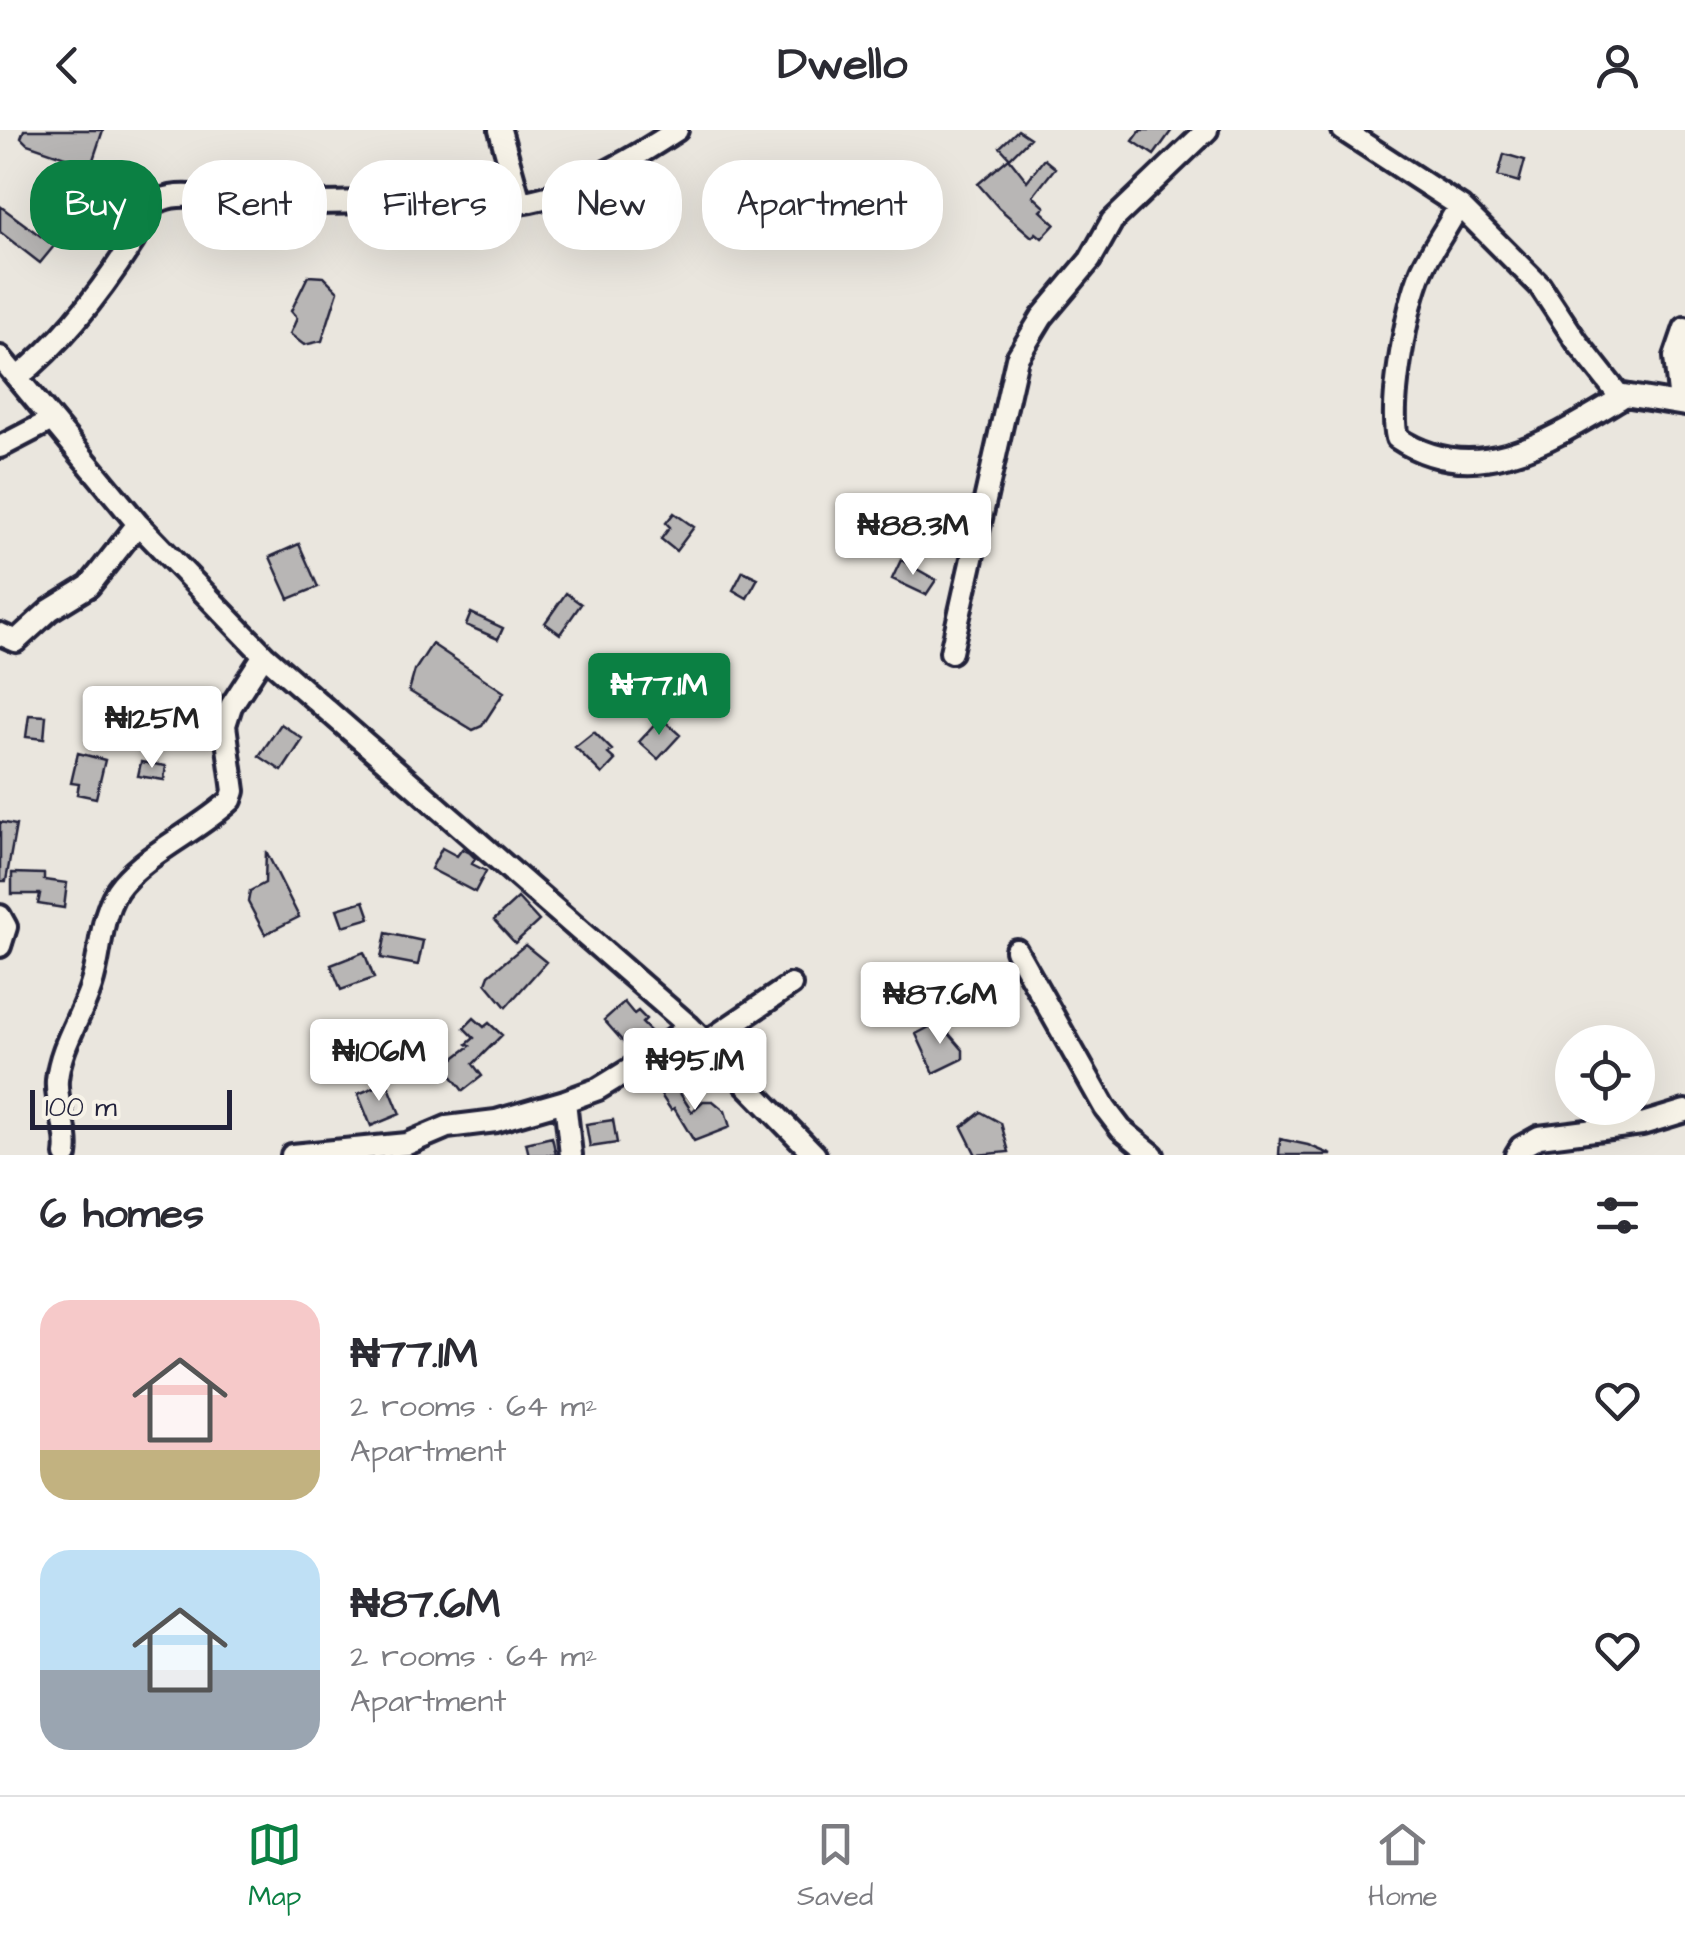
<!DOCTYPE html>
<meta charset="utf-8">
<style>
:root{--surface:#fff;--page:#f7f7f7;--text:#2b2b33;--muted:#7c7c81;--line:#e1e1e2;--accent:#0b8043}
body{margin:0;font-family:"Architects Daughter",sans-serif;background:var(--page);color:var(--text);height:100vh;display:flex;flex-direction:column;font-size:38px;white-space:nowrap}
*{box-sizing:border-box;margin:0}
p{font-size:32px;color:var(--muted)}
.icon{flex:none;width:55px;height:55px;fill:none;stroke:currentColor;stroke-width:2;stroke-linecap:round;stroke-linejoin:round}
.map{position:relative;height:1025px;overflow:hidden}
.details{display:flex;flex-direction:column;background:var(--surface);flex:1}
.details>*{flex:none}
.banner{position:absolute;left:30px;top:30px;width:1000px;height:90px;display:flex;gap:20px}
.fabs{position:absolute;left:1555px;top:895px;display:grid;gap:20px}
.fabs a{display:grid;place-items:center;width:100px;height:100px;border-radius:50%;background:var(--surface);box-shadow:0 10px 40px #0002;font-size:50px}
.scale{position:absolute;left:30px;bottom:25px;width:202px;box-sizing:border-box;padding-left:10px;border:5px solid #22223b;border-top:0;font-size:28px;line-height:35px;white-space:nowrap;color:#22223b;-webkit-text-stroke:8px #f7f3e8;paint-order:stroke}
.price{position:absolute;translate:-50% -85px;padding:0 22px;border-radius:10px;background:#fff;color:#222;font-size:32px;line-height:65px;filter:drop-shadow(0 2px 5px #0008)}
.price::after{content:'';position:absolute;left:50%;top:60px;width:30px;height:22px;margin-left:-15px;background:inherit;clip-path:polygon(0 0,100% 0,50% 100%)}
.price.on{background:var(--accent);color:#fff}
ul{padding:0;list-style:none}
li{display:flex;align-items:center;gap:30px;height:250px;padding:0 40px}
li span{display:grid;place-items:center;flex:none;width:280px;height:200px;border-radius:30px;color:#555}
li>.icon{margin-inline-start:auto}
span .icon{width:120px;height:120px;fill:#fffc;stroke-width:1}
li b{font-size:42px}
h2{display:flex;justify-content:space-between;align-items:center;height:120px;padding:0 40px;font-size:42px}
.chip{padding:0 35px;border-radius:40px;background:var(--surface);box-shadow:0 10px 40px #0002;font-size:35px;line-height:90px}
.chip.on{background:var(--accent);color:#fff}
header{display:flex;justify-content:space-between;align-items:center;height:130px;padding:0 40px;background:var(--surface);font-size:45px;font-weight:700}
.tabs{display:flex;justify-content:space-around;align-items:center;height:140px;border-top:2px solid var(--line);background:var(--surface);font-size:28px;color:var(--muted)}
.tabs a{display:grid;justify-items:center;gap:5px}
.tabs .on{color:var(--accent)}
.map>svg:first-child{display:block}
.building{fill:#b8b6b5;stroke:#22223b;stroke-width:2.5}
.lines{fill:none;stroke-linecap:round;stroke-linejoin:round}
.minor-casing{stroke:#22223b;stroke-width:28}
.minor{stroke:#f7f3e8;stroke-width:20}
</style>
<header><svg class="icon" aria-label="back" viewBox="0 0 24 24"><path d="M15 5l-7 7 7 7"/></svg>Dwello<svg class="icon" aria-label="person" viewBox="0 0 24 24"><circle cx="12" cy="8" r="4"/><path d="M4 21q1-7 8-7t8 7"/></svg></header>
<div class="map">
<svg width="1685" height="1025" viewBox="0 0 1685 1025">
<rect width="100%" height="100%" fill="#eae6de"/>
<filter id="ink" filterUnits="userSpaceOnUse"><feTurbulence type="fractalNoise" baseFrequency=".01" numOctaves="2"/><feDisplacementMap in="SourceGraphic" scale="20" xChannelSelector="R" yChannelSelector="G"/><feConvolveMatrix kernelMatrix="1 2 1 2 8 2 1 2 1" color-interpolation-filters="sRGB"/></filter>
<g filter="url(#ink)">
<path class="building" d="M24,0H103L91,36L27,14L21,8Z
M1018,0L1030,8L1010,28L1000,17Z
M1141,0H1172L1154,25L1133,11Z
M1504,24L1525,30L1519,52L1498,46Z
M1009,28L1027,51L1044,29L1055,38L1033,66L1045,77L1041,81L1055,94L1042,108L1036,103L1032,107L999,78L978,54Z
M0,76L54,116L40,133L0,102Z
M308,146L324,147L338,161L322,211L304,215L290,204L297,188L291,181Z
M674,383L694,397L676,421L661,409L670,397L666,393Z
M299,414L318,457L289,469L270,427Z
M901,430L936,450L926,465L892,449Z
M743,441L758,448L747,468L733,460Z
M566,463L581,474L560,504L545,493Z
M471,483L503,498L498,509L466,495Z
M432,514L504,562L482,596L473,600L409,561L415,540Z
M29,585L46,586L44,609L26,607Z
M661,588L680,605L658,629L639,612Z
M281,594L303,609L282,641L259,626Z
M594,602L612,620L608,624L615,630L602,644L575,617Z
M78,623L105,630L96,668L77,664L79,654L71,653Z
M141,632L166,636L164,650L138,646Z
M0,692L16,695L6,751H0Z
M442,718L457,726L462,719L470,723L475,728L472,734L486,741L475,762L431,739Z
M266,721L299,787L265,804L248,772L250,761L265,753Z
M12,743L44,744V750L67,753L64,778L38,774L40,764H12Z
M518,768L539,791L515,813L494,790Z
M364,771L370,788L343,796L337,779Z
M386,803L423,811L418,835L381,828Z
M525,815L546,832L506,877L486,853L489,845Z
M364,822L374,848L341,860L331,835Z
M624,872L634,884L638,881L646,889L642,893L650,901L635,914L630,909L625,914L604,890Z
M474,888L484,897L489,893L502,905L473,934L482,946L463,961L444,936L470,916L467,914L474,908L464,898Z
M939,892L963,920V929L934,943L916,904Z
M383,896L389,914L400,910L405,922L383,931L370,900Z
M671,949L692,982L703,971H713L725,981L730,997L694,1011L674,978L671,980L657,959Z
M387,952L400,984L371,996L358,964Z
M981,982L1001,993L1009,1022L976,1025L962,997Z
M613,990L617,1013L590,1017L586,994Z
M552,1007L556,1025H529L526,1013Z
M1280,1009L1308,1015L1332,1025H1279Z"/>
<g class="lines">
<defs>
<path id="minor" d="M500,0L520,72
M1343,0L1461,77L1540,156L1577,212L1618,264L1685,275
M1453,86C1443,104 1430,122 1422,140C1407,175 1389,273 1397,308C1476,361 1554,308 1624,266
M0,227L138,394L264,525L689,896L815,1025
M18,247C62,212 102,160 132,113C142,99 144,77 161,70C186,59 225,73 252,74C292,75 333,72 374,72C434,73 497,85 556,64C599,49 639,25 677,0
M1680,273L1675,227L1685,198
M0,317L50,291
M0,504L16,511L50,480L89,456L138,394
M951,522L1017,228L1042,187L1090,130L1112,91L1207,0
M0,786L6,797L0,816
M1016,820L1105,978L1121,999L1153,1025
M705,913L791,855
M565,971L571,1025
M66,1025C70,1000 55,975 57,950C60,917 81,887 91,856C102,824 99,781 122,754C151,720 198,701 231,670L234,661L225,595L231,576L264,525
M292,1025L407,1014L447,997L496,991L565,971L598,959L647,929L689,896
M1516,1025L1521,1017L1539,1007L1642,994L1685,981"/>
</defs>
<use href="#minor" class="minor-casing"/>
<use href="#minor" class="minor"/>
</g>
</g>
</svg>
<div class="fabs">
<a><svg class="icon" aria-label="locate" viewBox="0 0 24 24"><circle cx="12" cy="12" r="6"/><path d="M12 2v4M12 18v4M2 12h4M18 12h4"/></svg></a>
</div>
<div class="scale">100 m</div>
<b class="price" style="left:913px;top:448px">₦88.3M</b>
<b class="price on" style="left:659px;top:608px">₦77.1M</b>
<b class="price" style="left:152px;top:641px">₦125M</b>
<b class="price" style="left:940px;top:917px">₦87.6M</b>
<b class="price" style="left:379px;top:974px">₦106M</b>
<b class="price" style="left:695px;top:983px">₦95.1M</b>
<div class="banner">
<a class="chip on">Buy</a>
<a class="chip">Rent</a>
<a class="chip">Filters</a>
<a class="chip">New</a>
<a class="chip">Apartment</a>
</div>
</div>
<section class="details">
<h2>6 homes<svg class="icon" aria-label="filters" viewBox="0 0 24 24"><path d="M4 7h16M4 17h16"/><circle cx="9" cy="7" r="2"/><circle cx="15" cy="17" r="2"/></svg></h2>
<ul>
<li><span style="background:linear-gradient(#f6c9c9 75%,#c2b280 0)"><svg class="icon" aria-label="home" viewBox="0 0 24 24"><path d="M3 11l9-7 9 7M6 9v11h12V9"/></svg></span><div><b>₦77.1M</b><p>2 rooms · 64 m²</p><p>Apartment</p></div><svg class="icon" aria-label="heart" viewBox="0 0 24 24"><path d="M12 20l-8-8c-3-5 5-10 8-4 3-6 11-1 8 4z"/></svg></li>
<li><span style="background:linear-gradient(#bfe0f5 60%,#9aa5b1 0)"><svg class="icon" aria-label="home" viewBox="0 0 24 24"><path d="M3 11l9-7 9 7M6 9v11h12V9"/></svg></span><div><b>₦87.6M</b><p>2 rooms · 64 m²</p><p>Apartment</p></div><svg class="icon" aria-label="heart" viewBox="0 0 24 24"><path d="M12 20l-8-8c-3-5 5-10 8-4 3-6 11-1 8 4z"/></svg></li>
</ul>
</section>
<nav class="tabs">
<a class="on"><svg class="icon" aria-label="map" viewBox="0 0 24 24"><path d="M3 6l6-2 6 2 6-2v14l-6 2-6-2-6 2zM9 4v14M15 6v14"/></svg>Map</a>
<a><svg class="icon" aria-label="saved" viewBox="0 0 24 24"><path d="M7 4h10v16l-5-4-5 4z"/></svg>Saved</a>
<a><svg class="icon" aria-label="home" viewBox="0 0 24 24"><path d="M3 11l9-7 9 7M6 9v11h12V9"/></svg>Home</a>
</nav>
